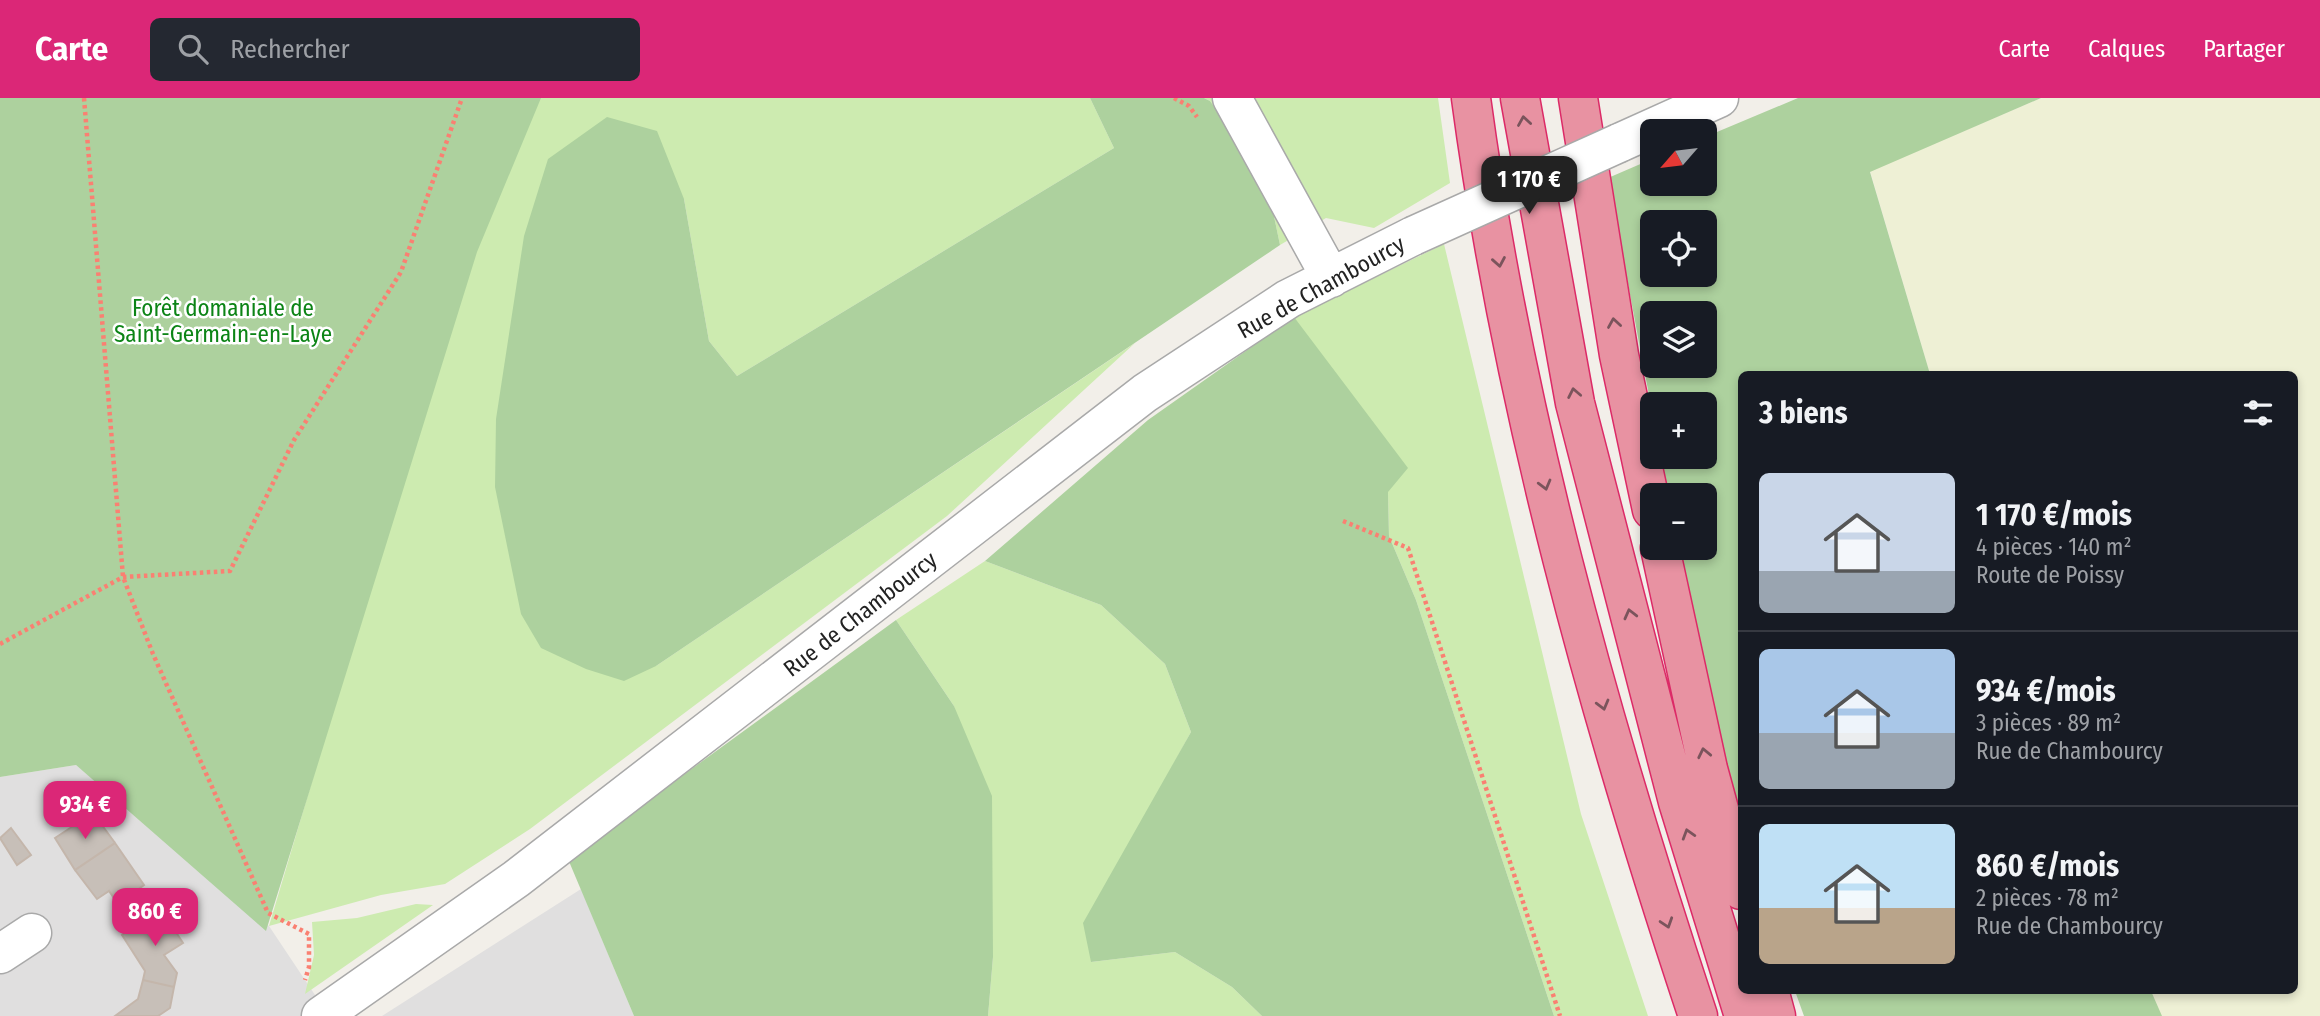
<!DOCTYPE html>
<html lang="fr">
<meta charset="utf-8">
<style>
:root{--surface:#171b24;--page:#242831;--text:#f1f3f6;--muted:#9ea1a6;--line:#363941;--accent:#db2777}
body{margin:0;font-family:"Fira Sans Condensed",sans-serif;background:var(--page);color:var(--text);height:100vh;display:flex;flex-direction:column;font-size:26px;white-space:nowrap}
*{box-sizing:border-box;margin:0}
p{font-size:23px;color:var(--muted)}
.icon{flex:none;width:38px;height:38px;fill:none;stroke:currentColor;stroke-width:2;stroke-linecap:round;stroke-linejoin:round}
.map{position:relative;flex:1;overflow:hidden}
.panel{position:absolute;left:1738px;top:273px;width:560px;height:623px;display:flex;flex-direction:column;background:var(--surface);border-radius:10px;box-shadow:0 4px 10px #0003}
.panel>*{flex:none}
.needle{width:46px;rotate:242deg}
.buttons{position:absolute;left:1640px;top:21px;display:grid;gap:14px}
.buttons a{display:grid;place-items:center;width:77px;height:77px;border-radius:10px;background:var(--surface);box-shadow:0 4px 10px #0003;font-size:35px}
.price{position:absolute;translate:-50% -60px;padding:0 16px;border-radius:14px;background:var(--accent);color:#fff;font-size:23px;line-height:46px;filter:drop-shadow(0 2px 4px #0008)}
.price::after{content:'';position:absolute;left:50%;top:42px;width:21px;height:16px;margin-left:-10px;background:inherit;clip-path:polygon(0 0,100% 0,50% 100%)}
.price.selected{background:#222;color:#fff}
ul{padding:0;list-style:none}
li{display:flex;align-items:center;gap:21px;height:175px;padding:0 21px}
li+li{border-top:2px solid var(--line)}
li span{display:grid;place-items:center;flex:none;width:196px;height:140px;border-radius:10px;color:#555}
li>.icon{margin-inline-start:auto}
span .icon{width:84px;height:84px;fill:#fffc;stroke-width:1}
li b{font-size:30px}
h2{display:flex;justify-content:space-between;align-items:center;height:84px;padding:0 21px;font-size:30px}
header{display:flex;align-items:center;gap:42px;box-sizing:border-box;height:98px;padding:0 35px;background:var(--accent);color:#fff}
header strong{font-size:33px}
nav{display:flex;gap:38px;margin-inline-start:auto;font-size:24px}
.search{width:490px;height:63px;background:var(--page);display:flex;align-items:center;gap:18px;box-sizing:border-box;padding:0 24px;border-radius:10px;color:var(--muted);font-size:26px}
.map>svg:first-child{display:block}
.residential{fill:#e0dfdf}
.farmland{fill:#eef0d5}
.grass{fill:#cdebb0}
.forest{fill:#add19e;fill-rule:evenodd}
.building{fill:#c7bfb8;stroke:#c4b6ab;stroke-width:2}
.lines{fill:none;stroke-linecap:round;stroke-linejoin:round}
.minor-casing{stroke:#a9a9a9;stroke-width:41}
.highway-casing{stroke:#dc2a67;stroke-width:41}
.path{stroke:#fa8072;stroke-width:4.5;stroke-dasharray:3.5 3.5;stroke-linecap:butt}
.minor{stroke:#fff;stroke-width:38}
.highway{stroke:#e892a2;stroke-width:38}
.minor-bridge-casing{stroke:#a9a9a9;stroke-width:41;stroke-linecap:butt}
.minor-bridge{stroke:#fff;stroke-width:38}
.oneway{stroke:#7b545c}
.labels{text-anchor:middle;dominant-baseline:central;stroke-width:5;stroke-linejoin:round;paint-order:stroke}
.street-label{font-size:23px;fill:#222;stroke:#fff}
.park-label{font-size:23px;fill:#0c8416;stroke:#fff}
</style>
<header>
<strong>Carte</strong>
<div class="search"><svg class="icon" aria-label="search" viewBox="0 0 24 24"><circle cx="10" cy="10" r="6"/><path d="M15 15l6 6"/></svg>Rechercher</div>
<nav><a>Carte</a><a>Calques</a><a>Partager</a></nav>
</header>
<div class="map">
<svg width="2320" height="918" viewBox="0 0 2320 918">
<rect width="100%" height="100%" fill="#f2efe9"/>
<path class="residential" d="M76,667L269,828L329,918H0V679Z
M581,791L634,918H382Z"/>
<path class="farmland" d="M2041,0H2320V918H2158L2147,893L2294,892V276H1930L1870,73Z"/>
<path class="grass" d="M515,0H1090L1114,50L737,278L709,243L684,101L656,568L1135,245L947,418L530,731L445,786L381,797L269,828Z
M1204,0H1438L1450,85L1374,130L1326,120L1280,147L1271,104L1210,3Z
M1444,146L1581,716L1648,918H1554L1416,502L1389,438L1388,394L1294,219Z
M985,463L1101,507L1165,566L1191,634L1161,689L1091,864L1175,854L1232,889L1262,918H988L993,859L954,608L896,522Z
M416,806L433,807L305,896L314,857L312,824L357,820Z"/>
<path class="forest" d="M0,0H541L477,154L266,833L76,667L0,679Z
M1090,0H1204L1210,3L1234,37L1271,104L1280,147L656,568L624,583L586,571L541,550L521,516L495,389L496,321L524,138L548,61L607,19L657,33L684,101L709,243L737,278L1114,50Z
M1798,0H2041L1870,74L1930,276H1741V716L1708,609L1678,450H1704V397H1668L1661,359H1704V306H1652V313L1608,80L1652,61V86H1704L1705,39ZM1652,124H1704V177H1652ZM1652,215H1704V268H1652Z
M1294,219L1408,370L1388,394L1389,438L1416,502L1554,918H1262L1232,889L1175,854L1091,864L1083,825L1191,634L1165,566L1101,507L985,463L1148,322Z
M896,522L954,608L992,698L993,859L988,918H634L568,761Z
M1795,893H2151L2162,918H1804Z"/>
<path class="building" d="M93,715L115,745L75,772L55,740Z
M11,730L31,757L17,767L0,740Z
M115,745L144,787L118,806L109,793L97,801L75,772Z
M160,810L183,845L164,857L177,875L174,889L143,882L145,873L122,837Z
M143,882L174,889L170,910L158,918H115L138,901Z"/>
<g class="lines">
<defs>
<path id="minor" d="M1232,0L1331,180
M1619,45L1719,0
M0,856L32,835
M321,918L516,781L1145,295L1288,201L1413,138"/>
<path id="highway" d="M1471,0C1513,312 1599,620 1698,918
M1520,0L1575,305L1678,704L1744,918
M1578,0L1619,257L1652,412
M1660,450L1708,671L1741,792
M1769,892L1776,918"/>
</defs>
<use href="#minor" class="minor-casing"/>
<use href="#highway" class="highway-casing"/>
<path class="path" d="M84,0L123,479L153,556L268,815L309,836V869L305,882
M1174,0L1189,8L1197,19
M1343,423L1408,450L1560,918
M0,546L123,479L230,473L294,342L401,174L462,0"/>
<use href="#minor" class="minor"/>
<use href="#highway" class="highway"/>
<defs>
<path id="minor-bridge" d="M1413,138L1619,45"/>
</defs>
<use href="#minor-bridge" class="minor-bridge-casing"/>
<use href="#minor-bridge" class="minor-bridge"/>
</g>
<defs><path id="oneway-chevron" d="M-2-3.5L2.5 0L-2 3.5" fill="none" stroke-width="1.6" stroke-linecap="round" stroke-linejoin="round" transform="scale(1.75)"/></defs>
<g class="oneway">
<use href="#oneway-chevron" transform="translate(1524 23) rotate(-99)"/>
<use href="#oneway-chevron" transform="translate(1499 164) rotate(80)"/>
<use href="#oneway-chevron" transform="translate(1614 225) rotate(-99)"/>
<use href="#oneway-chevron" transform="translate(1574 295) rotate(-101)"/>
<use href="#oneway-chevron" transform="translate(1545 387) rotate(75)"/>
<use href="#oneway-chevron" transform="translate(1630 516) rotate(-104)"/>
<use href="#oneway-chevron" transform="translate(1603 607) rotate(75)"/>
<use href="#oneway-chevron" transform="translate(1704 655) rotate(-102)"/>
<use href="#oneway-chevron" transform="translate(1688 736) rotate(-107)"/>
<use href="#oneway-chevron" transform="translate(1667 825) rotate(72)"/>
</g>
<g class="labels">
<g class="street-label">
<text transform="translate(1321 189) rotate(-29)">Rue de Chambourcy</text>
<text transform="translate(860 516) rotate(-38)">Rue de Chambourcy</text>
</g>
<g class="park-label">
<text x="223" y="210">Forêt domaniale de<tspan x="223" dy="26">Saint-Germain-en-Laye</tspan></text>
</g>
</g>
</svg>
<div class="buttons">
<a><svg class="needle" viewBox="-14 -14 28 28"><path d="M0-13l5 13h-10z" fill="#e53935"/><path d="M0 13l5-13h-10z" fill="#9ea1a6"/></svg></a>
<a><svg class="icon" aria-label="locate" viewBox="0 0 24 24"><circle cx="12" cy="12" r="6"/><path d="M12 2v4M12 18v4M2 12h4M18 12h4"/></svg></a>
<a><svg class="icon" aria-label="layers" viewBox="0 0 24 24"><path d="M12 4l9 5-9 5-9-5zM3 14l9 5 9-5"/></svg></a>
<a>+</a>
<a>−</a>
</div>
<b class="price selected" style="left:1529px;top:118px">1 170 €</b>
<b class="price" style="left:85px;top:743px">934 €</b>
<b class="price" style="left:155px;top:850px">860 €</b>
<section class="panel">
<h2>3 biens<svg class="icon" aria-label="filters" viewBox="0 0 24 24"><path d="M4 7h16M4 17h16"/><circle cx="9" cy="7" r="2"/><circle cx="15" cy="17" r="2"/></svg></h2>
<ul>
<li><span style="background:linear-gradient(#c9d6e8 70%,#9aa5b1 0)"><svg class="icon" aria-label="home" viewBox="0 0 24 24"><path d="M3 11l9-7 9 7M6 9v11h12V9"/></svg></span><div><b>1 170 €/mois</b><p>4 pièces · 140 m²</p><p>Route de Poissy</p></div></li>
<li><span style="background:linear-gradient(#a9c7e8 60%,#9aa5b1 0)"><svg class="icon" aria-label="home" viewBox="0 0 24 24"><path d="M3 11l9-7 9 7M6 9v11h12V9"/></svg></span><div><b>934 €/mois</b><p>3 pièces · 89 m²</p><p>Rue de Chambourcy</p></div></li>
<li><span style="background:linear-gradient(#bfe0f5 60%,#b9a48a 0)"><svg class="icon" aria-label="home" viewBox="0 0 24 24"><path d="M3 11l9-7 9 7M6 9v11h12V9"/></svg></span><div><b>860 €/mois</b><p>2 pièces · 78 m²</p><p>Rue de Chambourcy</p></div></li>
</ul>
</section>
</div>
